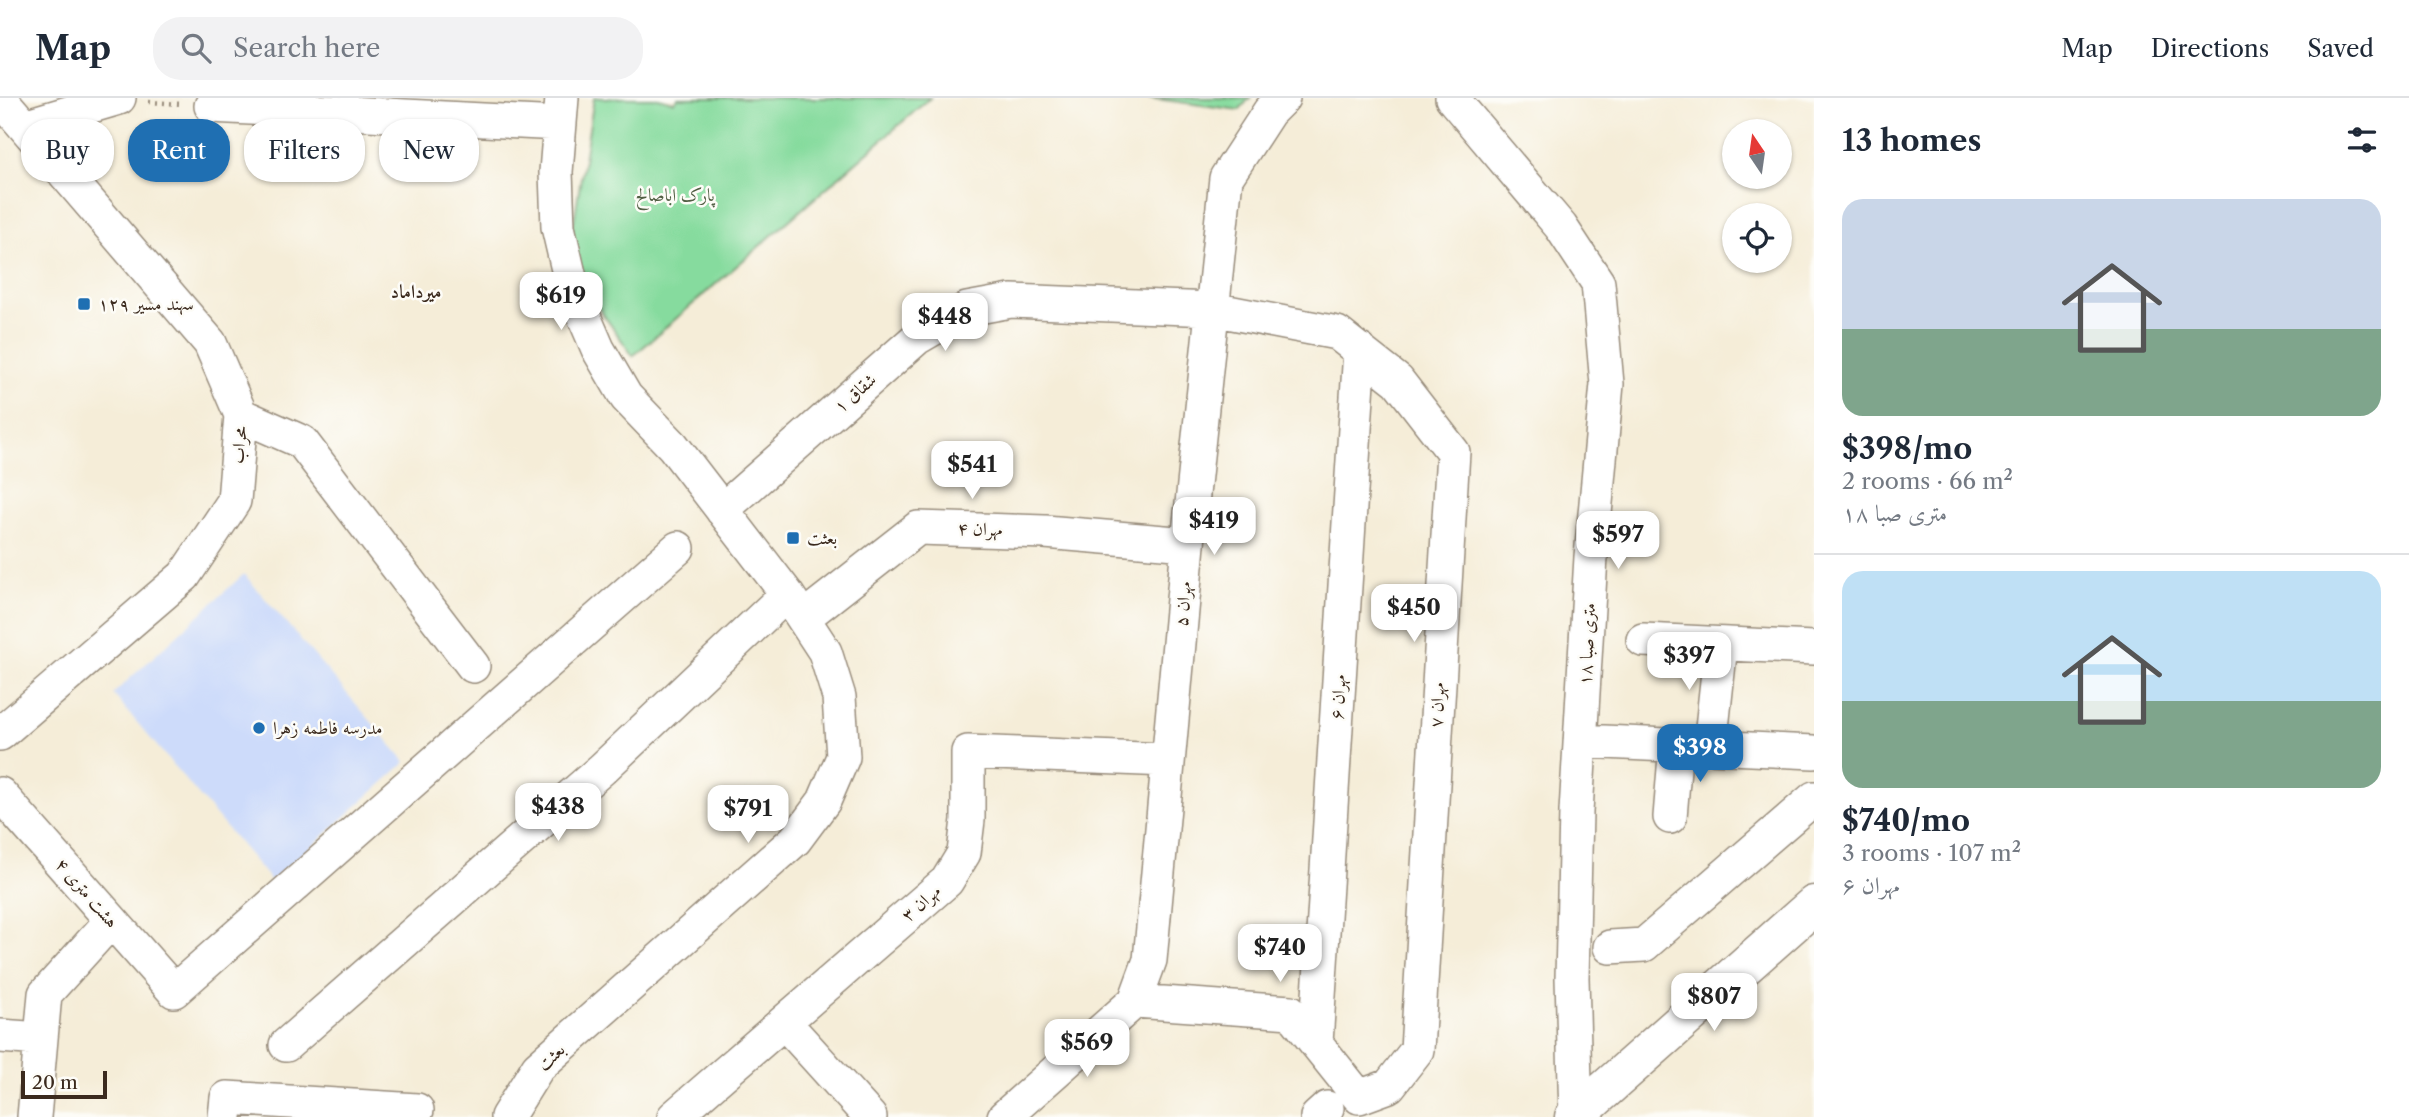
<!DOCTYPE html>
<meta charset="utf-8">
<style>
:root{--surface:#fff;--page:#f2f2f3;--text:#1f2937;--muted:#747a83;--line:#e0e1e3;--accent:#1f6fb2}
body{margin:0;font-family:"Libre Caslon Text",Amiri,serif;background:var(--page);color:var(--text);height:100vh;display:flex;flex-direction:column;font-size:26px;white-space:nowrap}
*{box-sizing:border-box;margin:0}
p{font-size:23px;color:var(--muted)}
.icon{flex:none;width:38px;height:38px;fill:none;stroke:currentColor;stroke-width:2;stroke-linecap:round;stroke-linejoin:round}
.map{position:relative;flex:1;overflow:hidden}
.side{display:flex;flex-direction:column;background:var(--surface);width:595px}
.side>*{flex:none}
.top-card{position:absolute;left:21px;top:21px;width:665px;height:63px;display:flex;gap:14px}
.needle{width:46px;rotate:347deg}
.tools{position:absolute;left:1722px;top:21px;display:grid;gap:14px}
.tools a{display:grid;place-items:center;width:70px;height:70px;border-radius:50%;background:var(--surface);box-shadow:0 2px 5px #0004;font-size:35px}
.scale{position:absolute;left:21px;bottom:18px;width:86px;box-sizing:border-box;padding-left:7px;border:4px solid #3b2a1e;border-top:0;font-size:19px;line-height:24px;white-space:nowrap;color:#3b2a1e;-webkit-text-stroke:5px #fdfcf7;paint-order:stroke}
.price{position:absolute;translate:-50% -60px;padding:0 16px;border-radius:14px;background:#fff;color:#222;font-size:23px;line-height:46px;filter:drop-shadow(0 2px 4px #0008)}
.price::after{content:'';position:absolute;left:50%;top:42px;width:21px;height:16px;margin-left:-10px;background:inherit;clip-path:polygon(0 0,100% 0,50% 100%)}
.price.active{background:var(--accent);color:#fff}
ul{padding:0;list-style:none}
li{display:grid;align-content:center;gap:14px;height:371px;padding:0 28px}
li+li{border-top:2px solid var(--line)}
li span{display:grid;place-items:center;height:217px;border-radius:21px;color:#555}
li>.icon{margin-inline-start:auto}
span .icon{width:126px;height:126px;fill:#fffc;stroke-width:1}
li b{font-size:30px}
h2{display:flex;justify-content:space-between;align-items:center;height:84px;padding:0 28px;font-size:30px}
.chip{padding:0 24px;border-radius:28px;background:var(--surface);box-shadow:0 2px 5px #0004;font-size:24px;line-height:63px}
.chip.active{background:var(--accent);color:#fff}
header{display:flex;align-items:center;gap:42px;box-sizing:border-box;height:98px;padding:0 35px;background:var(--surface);border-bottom:2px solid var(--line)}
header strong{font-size:33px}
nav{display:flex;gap:38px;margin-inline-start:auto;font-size:24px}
.search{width:490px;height:63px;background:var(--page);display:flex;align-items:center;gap:18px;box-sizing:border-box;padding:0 24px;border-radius:28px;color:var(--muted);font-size:26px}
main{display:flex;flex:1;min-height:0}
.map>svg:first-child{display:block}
.built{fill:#cddbfa}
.green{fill:#86db9e;stroke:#60825e;stroke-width:2}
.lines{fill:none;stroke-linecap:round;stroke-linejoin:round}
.street-casing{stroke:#988c7b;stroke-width:36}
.secondary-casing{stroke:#988c7b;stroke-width:41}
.path{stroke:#988c7b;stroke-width:4.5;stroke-dasharray:2 5;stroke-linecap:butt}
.street{stroke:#fff;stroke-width:33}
.secondary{stroke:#fff;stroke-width:38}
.poi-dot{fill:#1f6fb2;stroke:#fdfcf7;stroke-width:2.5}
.labels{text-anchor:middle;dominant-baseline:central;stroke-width:5;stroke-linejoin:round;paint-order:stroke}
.park-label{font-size:18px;fill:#525f44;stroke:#fdfcf7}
.poi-label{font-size:18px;fill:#3b2a1e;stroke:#fdfcf7;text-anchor:start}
.street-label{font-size:18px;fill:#3b2a1e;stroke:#fdfcf7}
.neighbourhood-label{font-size:19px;font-weight:bold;fill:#3b2a1e;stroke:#fdfcf7}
</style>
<header>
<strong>Map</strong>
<div class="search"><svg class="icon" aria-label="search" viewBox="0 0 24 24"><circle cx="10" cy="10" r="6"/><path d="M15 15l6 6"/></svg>Search here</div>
<nav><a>Map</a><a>Directions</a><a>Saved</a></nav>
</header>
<main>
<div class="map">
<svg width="1814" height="1019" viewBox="0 0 1814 1019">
<rect width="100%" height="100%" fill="#fdfcf7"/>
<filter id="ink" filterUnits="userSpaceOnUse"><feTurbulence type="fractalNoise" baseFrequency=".0143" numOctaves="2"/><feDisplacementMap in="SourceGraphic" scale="14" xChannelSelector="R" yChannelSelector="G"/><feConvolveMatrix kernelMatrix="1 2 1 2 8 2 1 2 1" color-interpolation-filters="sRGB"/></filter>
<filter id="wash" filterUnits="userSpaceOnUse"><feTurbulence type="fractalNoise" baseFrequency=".00686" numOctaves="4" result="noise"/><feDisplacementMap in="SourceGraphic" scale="28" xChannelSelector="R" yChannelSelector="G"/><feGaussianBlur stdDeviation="1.57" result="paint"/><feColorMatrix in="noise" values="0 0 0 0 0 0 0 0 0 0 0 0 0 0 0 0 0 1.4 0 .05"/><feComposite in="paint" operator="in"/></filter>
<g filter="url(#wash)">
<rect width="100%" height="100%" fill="#f5edd8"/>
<path class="built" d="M244,476L406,664L272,784L113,596Z"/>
<path class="green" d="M594,0H658L674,4L678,0H930L633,258L567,166Z
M1148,0H1250L1239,12Z"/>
</g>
<g filter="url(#ink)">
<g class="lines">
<defs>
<path id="street" d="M1452,0L1561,129L1598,185L1607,286L1591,459L1576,714L1572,880L1576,1019
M211,8L560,26
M24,28L119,0
M241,317L302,344L473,568
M722,412L917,240L967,211L1011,203L1212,211L1337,235L1398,283L1453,354L1417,952L1389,988L1359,999L1291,914L1135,903
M803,520L918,430L1045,434L1188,446
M1643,542L1814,550
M0,636L184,478L234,403L241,317L210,245L0,0
M1583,643L1814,654
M1710,649L1721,546
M0,696L174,893L678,450
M1670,719L1676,647
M1610,849L1644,847L1814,700
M784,924L870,1019
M0,938L41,941
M1316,945L1360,252
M286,947L602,671L787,496
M34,1019L45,896L111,823
M225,1019L227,1000L417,1012
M507,1019L538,969L795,742L824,703L843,659L839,599L825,554L787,496L673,348L626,299L598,251L573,193L558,129L556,74L562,0
M674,1019L947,783L964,755L968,722V654L1168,662
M1004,1019L1135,903L1150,862L1190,425L1226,80L1269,14L1283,0
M1317,1019L1327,1010"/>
<path id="secondary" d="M1574,1019L1814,807"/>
</defs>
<use href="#street" class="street-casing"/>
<use href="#secondary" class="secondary-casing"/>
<path class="path" d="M149,4L182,6"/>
<use href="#street" class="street"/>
<use href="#secondary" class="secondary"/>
</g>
</g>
<g class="poi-dot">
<rect x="77" y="199" width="14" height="14" rx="3.5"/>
<rect x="786" y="433" width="14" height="14" rx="3.5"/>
<circle cx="259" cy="630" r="7"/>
</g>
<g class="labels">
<g class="park-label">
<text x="675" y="97">پارک اباصالح</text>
</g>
<g class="poi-label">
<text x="98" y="206">سهند مسیر ۱۲۹</text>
<text x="807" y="440">بعثت</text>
<text x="273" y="630">مدرسه فاطمه زهرا</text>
</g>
<g class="street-label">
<text transform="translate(855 295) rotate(-41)">شقاق ۱</text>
<text transform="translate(239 347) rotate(-85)">محراب</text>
<text transform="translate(980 431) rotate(2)">مهران ۴</text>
<text transform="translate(1183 506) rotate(-85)">مهران ۵</text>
<text transform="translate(1587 546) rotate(-87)">متری صبا ۱۸</text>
<text transform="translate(1338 599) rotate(-86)">مهران ۶</text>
<text transform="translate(1437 607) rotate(-87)">مهران ۷</text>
<text transform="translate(87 795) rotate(49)">هشت متری ۴</text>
<text transform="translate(921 805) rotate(-41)">مهران ۳</text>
<text transform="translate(551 959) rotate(-44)">بعثت</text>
</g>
<g class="neighbourhood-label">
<text x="416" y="193">میرداماد</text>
</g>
</g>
</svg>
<div class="tools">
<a><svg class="needle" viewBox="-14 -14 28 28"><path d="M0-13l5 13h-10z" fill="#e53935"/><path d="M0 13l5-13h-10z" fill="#747a83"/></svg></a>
<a><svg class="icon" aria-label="locate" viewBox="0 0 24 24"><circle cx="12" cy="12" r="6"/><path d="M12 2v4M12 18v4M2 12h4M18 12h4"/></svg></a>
</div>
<div class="scale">20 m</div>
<b class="price" style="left:561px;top:234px">$619</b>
<b class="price" style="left:945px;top:255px">$448</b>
<b class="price" style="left:972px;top:403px">$541</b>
<b class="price" style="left:1214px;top:459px">$419</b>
<b class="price" style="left:1618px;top:473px">$597</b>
<b class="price" style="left:1414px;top:546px">$450</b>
<b class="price" style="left:1689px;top:594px">$397</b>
<b class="price active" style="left:1700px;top:686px">$398</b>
<b class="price" style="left:558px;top:745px">$438</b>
<b class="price" style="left:748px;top:747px">$791</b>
<b class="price" style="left:1280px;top:886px">$740</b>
<b class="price" style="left:1714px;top:935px">$807</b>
<b class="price" style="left:1087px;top:981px">$569</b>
<div class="top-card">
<a class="chip">Buy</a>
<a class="chip active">Rent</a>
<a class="chip">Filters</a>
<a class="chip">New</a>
</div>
</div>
<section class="side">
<h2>13 homes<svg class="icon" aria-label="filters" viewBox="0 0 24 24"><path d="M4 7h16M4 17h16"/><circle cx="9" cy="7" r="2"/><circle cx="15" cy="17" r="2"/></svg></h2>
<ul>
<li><span style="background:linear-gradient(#c9d6e8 60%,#7fa58c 0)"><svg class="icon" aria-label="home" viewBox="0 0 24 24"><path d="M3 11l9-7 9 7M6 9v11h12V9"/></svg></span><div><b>$398/mo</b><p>2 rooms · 66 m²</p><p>متری صبا ۱۸</p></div></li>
<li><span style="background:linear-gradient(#bfe0f5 60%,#7fa58c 0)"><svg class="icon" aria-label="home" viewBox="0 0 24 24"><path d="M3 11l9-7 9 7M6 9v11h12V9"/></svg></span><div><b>$740/mo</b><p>3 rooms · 107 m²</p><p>مهران ۶</p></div></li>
</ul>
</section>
</main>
